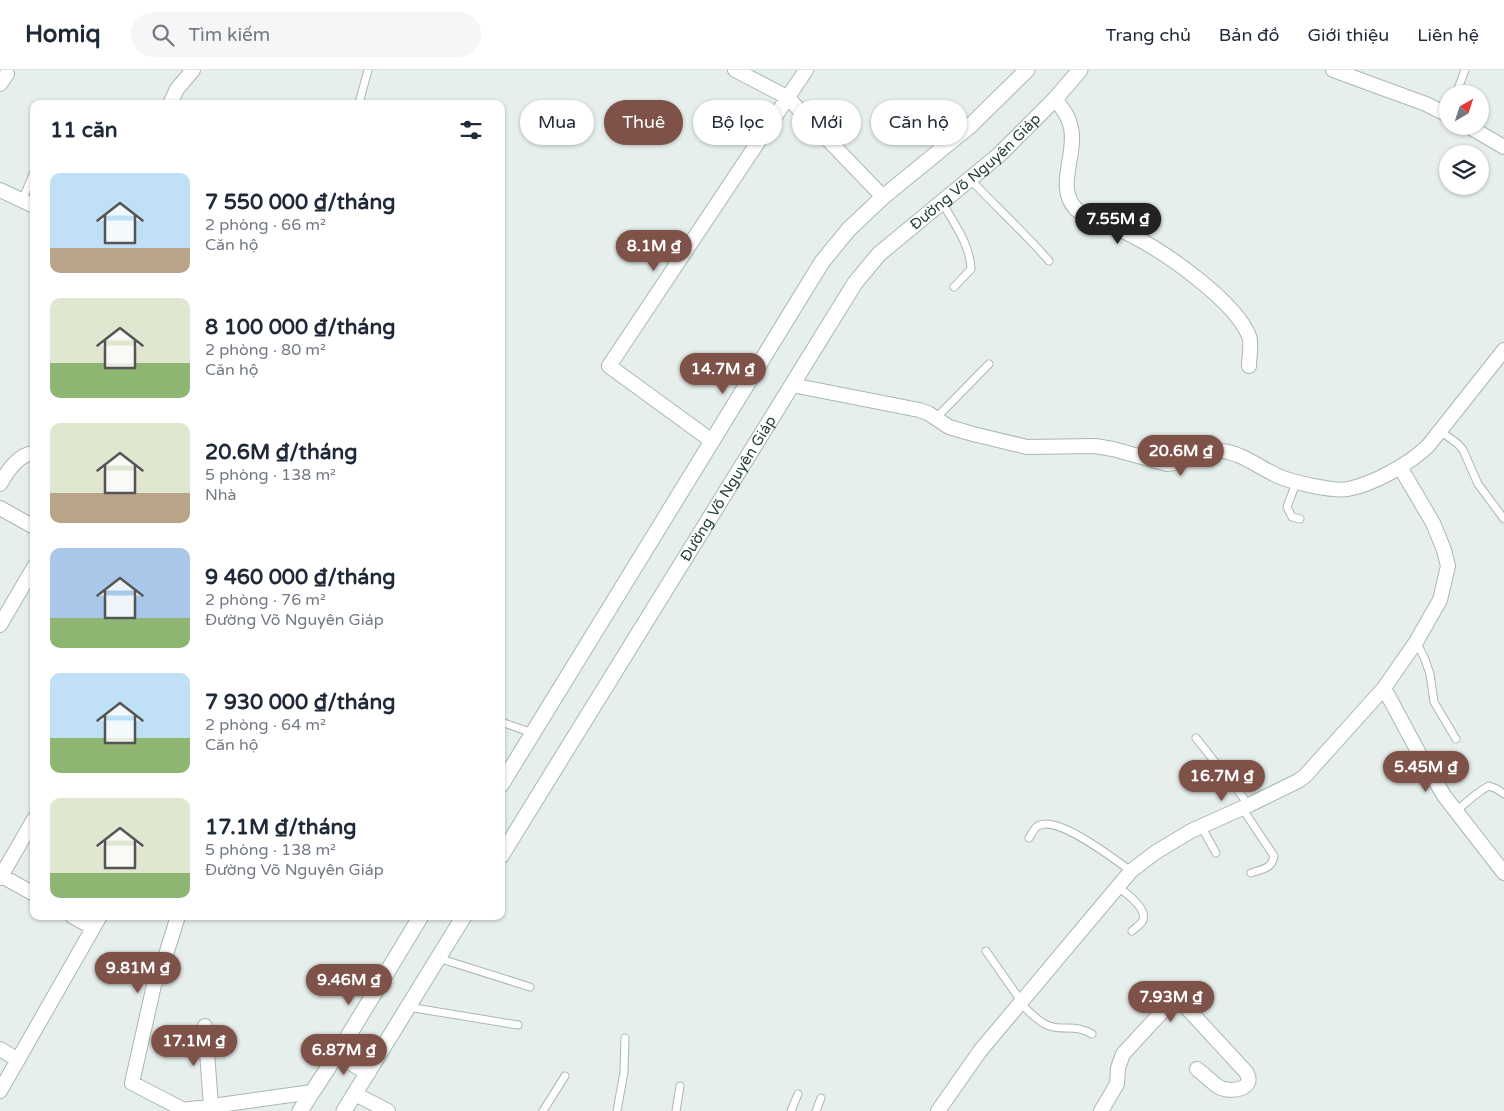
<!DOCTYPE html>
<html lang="vi">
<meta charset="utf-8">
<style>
:root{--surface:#fff;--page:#f6f6f7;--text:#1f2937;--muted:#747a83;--line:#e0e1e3;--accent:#7f5249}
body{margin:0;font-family:"Varela Round",sans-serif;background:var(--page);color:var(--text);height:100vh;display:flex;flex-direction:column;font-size:19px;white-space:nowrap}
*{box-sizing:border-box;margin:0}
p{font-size:16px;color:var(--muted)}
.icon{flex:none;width:28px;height:28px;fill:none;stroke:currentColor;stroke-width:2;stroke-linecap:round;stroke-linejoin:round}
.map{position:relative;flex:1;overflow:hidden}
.drawer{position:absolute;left:30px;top:30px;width:475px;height:820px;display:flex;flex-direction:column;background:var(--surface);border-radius:10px;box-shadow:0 1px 4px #0004}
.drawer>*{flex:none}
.guide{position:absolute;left:520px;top:30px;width:475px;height:45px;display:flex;gap:10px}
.needle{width:32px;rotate:39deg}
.tools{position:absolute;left:1439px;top:15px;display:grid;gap:10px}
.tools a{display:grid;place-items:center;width:50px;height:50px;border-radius:50%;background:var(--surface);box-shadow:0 1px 4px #0004;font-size:25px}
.price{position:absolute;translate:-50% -42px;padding:0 11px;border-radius:18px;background:var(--accent);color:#fff;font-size:16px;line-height:32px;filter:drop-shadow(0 1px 2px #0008)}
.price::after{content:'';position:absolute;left:50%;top:30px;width:15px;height:11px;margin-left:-8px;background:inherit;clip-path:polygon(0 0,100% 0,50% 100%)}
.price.current{background:#222;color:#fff}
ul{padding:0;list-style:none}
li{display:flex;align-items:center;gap:15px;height:125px;padding:0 20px}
li span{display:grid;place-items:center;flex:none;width:140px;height:100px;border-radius:10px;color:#555}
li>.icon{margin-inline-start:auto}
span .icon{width:60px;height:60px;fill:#fffc;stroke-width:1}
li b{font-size:21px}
h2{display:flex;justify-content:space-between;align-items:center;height:60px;padding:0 20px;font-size:21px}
.chip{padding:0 18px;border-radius:22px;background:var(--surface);box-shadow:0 1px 4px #0004;font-size:18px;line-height:45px}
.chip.current{background:var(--accent);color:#fff}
header{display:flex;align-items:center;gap:30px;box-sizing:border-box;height:70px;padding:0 25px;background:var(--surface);border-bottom:1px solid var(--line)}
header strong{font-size:24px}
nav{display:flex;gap:28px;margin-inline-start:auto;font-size:18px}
.search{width:350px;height:45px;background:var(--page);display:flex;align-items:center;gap:12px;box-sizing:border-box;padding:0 18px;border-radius:28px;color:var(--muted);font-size:19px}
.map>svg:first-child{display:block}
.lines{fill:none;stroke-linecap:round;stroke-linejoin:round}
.lane-casing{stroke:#a8b8b2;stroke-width:9}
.street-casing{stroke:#a8b8b2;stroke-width:16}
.secondary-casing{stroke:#a4bbb3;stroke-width:17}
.lane{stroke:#fff;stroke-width:7}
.street{stroke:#fff;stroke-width:14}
.secondary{stroke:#fff;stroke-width:15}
.labels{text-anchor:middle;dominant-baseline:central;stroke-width:4;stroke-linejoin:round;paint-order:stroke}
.street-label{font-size:15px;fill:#24423a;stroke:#f7fbf9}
</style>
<header>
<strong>Homiq</strong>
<div class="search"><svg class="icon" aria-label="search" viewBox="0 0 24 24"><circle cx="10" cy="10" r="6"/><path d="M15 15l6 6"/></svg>Tìm kiếm</div>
<nav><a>Trang chủ</a><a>Bản đồ</a><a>Giới thiệu</a><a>Liên hệ</a></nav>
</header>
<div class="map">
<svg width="1504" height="1041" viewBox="0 0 1504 1041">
<rect width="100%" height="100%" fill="#e6efeb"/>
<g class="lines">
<defs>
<path id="lane" d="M1456,24L1465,0
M359,33L368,0
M970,109C996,137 1024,162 1049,191
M22,131L33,104
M942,132C954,154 970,174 971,199L954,217
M936,348L989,294
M1440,361L1458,374L1463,380L1478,414L1504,449
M1296,413L1287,437L1292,447L1300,449
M1416,572L1424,587L1430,604L1434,632L1456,669
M501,652L533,663
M1196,668L1249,735
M1242,738L1274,786C1272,799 1262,799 1251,803
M1456,741C1466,733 1478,721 1489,716L1497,719L1504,724
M1201,756L1216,783
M1029,768C1031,765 1034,758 1038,756C1057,744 1115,790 1131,801
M1118,817C1126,823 1150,840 1142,852C1140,855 1135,858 1132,861
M986,881L1021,931
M438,888L530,917
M1020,933C1029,941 1038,952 1049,956C1065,961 1075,954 1092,964
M408,937L518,955
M543,1041L565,1006
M617,1041L624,1002L625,968
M676,1041L680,1016
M791,1041L798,1024
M816,1041L821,1028"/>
<path id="street" d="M735,0L787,27L883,127
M1333,0L1426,34L1448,45
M0,14L7,4
M1055,29C1062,38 1069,46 1071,58C1077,84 1055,118 1076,139C1092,154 1113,156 1131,165C1165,182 1235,231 1249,266C1252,274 1249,288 1249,296
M170,34L177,19L193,0
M1468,56L1504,77
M0,120L34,136
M792,315L919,340L928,343L949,357L973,364L1027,377L1095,376L1113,379L1167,394C1187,393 1202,378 1222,381C1242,383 1260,398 1278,406C1291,412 1335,422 1348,419C1374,414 1409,394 1428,376L1504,280
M712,371L609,296L806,0
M0,414C7,402 18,384 34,383
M0,438L34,457
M0,555L34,497
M1384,618L1422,689L1445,727L1504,803
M0,805L34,824
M0,808L34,749
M72,846L93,858
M178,846L164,891L154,915L132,1013L184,1040L312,1022
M205,956L211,1036
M0,979L18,990
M0,1021L100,846
M355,1024L388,1041
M938,1041L980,981L1131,801L1156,782L1191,761L1249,735L1298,711L1305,706L1384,618L1416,572L1440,530L1448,496L1444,480L1433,453L1400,397
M1101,1041L1117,1014L1118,998L1123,984L1171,932H1179L1186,937L1246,1002C1257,1020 1229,1023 1219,1017C1211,1012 1204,1004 1197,999"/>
<g id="secondary">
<path d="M501,715L822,192L849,159L883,127L970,56L1027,0"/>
<path id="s1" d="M501,786L855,213L879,184L999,85L1055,29L1080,0"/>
<path d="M337,984L368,1003"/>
<path d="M300,1041L341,978L421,846"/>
<path d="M344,1041L464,846"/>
</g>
</defs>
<use href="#lane" class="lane-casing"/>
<use href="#street" class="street-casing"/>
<use href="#secondary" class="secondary-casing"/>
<use href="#lane" class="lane"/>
<use href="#street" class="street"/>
<use href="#secondary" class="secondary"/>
</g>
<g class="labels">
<g class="street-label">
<text stroke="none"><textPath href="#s1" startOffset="838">Đường Võ Nguyên Giáp</textPath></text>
<text stroke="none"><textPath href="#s1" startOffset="432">Đường Võ Nguyên Giáp</textPath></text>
</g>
</g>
</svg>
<div class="tools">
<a><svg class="needle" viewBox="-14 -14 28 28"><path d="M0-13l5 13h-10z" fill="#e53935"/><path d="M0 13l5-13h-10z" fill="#747a83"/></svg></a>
<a><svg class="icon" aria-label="layers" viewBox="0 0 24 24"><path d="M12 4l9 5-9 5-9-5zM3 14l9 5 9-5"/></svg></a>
</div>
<b class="price current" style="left:1118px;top:175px">7.55M ₫</b>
<b class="price" style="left:654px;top:202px">8.1M ₫</b>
<b class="price" style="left:723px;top:325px">14.7M ₫</b>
<b class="price" style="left:1181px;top:407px">20.6M ₫</b>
<b class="price" style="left:1426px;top:723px">5.45M ₫</b>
<b class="price" style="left:1222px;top:732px">16.7M ₫</b>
<b class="price" style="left:138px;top:924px">9.81M ₫</b>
<b class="price" style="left:349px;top:936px">9.46M ₫</b>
<b class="price" style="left:1171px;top:953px">7.93M ₫</b>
<b class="price" style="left:194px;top:997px">17.1M ₫</b>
<b class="price" style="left:344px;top:1006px">6.87M ₫</b>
<div class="guide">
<a class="chip">Mua</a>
<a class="chip current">Thuê</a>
<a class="chip">Bộ lọc</a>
<a class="chip">Mới</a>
<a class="chip">Căn hộ</a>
</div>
<section class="drawer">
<h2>11 căn<svg class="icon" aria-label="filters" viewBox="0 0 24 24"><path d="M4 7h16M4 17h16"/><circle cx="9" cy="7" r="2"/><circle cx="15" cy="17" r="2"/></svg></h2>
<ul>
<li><span style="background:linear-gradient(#bfe0f5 75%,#b9a48a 0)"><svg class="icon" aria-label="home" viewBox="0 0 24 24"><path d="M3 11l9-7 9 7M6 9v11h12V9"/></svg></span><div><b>7 550 000 ₫/tháng</b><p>2 phòng · 66 m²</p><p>Căn hộ</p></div></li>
<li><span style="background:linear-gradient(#dfe7d0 65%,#8fb573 0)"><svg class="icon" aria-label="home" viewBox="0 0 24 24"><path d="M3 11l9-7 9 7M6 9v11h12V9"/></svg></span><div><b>8 100 000 ₫/tháng</b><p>2 phòng · 80 m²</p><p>Căn hộ</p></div></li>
<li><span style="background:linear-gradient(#dfe7d0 70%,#b9a48a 0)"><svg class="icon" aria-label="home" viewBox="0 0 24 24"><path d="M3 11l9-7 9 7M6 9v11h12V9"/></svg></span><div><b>20.6M ₫/tháng</b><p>5 phòng · 138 m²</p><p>Nhà</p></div></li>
<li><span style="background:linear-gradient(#a9c7e8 70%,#8fb573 0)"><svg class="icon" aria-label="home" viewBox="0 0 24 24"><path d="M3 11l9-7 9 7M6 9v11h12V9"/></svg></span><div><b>9 460 000 ₫/tháng</b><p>2 phòng · 76 m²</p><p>Đường Võ Nguyên Giáp</p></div></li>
<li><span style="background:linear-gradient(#bfe0f5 65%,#8fb573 0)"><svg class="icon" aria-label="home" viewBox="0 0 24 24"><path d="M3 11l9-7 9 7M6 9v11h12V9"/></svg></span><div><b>7 930 000 ₫/tháng</b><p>2 phòng · 64 m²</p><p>Căn hộ</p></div></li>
<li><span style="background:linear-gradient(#dfe7d0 75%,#8fb573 0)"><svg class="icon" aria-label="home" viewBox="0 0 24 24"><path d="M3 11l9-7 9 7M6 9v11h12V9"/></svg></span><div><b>17.1M ₫/tháng</b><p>5 phòng · 138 m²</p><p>Đường Võ Nguyên Giáp</p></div></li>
</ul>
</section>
</div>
